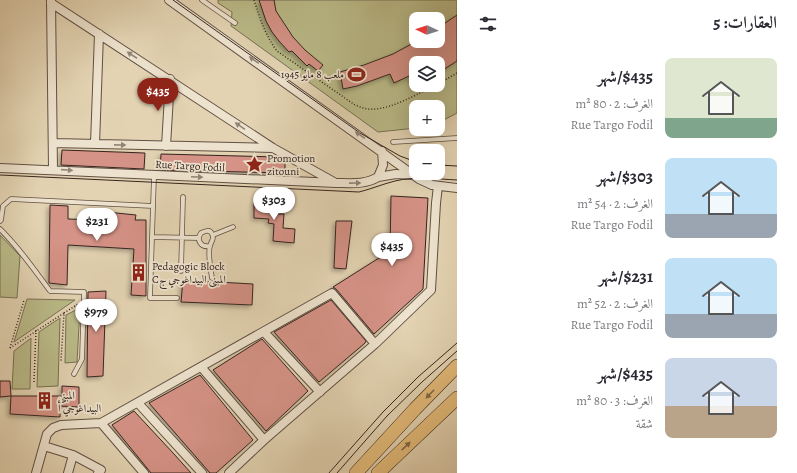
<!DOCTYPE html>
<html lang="ar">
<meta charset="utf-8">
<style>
:root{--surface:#fff;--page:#f7f7f7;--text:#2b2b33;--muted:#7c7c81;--accent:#8f2418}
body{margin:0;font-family:Alegreya,Amiri,serif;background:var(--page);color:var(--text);direction:rtl;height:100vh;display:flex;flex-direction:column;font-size:15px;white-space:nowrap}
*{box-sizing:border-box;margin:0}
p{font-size:13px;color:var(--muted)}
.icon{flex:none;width:22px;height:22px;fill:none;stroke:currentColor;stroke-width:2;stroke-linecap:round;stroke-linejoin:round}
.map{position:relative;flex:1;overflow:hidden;direction:ltr}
.sheet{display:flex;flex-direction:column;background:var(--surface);width:340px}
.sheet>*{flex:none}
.needle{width:26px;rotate:273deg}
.controls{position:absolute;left:409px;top:12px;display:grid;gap:8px}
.controls a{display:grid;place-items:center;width:36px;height:36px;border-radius:8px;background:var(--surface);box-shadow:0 4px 16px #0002;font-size:20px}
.price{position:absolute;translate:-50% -34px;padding:0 9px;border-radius:14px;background:#fff;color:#222;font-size:13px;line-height:26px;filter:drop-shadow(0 1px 2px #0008)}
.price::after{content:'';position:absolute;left:50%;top:24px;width:12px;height:9px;margin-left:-6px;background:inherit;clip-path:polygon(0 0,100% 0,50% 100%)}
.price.selected{background:var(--accent);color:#fff}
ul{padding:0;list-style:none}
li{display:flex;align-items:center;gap:12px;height:100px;padding:0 20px}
li span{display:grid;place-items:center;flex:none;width:112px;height:80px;border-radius:8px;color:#555}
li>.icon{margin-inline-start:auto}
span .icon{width:48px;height:48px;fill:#fffc;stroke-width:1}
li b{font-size:17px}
h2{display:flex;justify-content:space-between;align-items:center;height:48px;padding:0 20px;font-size:17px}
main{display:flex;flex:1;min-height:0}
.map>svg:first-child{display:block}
.green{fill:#baba88;stroke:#787054;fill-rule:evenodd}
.building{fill:#d59286;stroke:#36251f;filter:url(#shadow)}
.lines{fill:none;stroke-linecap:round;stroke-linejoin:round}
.service-casing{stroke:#615044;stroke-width:5.5}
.minor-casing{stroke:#615044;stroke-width:10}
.trunk-casing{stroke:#36251f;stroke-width:14}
.path{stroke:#36251f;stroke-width:1.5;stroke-dasharray:1 2;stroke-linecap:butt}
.service{stroke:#ede2cd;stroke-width:4}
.minor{stroke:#ede2cd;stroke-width:8}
.trunk{stroke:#e2ba79;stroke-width:13}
.tram{stroke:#36251f;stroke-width:1}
.oneway{fill:#928476}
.oneway2{fill:#836848}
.labels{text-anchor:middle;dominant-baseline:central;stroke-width:3.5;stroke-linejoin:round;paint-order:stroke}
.poi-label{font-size:11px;fill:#36251f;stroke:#ede2cd;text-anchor:start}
.street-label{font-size:11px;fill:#36251f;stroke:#ede2cd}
</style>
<main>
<section class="sheet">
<h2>العقارات: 5<svg class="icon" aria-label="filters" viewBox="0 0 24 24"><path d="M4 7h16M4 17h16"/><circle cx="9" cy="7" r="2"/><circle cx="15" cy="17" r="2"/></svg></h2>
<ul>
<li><span style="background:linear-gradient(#dfe7d0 75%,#7fa58c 0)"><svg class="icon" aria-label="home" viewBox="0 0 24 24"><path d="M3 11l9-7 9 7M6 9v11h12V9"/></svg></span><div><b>$435/شهر</b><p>الغرف: 2 · 80 m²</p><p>Rue Targo Fodil</p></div></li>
<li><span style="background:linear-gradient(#bfe0f5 70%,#9aa5b1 0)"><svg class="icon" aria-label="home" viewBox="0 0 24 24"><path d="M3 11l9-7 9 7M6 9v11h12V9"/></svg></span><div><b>$303/شهر</b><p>الغرف: 2 · 54 m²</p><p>Rue Targo Fodil</p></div></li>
<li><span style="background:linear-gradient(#bfe0f5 70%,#9aa5b1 0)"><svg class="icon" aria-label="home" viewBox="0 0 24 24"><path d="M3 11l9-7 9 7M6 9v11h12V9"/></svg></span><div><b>$231/شهر</b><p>الغرف: 2 · 52 m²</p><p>Rue Targo Fodil</p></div></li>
<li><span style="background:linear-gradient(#c9d6e8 60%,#b9a48a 0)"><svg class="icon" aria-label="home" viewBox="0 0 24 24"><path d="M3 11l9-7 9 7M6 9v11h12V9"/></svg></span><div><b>$435/شهر</b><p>الغرف: 3 · 80 m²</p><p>شقة</p></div></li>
</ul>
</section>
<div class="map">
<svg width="457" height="473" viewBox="0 0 457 473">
<defs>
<filter id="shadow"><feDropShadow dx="-2.5" dy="2.5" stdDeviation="2" flood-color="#0004"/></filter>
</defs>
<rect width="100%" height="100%" fill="#e3d3b2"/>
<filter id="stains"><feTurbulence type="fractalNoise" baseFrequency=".005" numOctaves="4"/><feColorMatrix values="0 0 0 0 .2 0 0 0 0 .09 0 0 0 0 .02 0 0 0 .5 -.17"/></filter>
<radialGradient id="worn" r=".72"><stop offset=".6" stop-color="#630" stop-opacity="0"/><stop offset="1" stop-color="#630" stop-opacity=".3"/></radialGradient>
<path class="green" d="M218,0H457V113L438,123V107H416V128L378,132L231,26L232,12L218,3ZM416,19H438V41H416ZM416,63H438V85H416Z
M0,235L20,256L17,298L0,297Z
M27,299L75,300L14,342Z
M80,308L77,362L65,363L66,315Z
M60,318L58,386L37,387L39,332Z
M31,338L30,389H12L14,351Z"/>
<path class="building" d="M259,0H274L276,11L293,37L305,50L323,65L318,71L309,64L307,66L292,51L289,52L279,41L272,32L266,21Z
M457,15V61L438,73V63H416V90L409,76L394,83L390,74L357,86L343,89L340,72L364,65L393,54L417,41H438V28Z
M62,150L145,153L144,169L61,165Z
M161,154L278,157L285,161V173L160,170Z
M391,196L428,198L423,289L374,334L336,289L333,287L390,251Z
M254,202H277V214H284L283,228L295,229L294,243L273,241L274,224L268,223L269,219L254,218Z
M50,205L68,206V219L96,220L97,211L136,215L135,220H146V296L131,295L134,249L68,245L67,285L49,283Z
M336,221H352L346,269L334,268Z
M183,280L253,284L252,305L181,302Z
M106,291L103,376L87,377L88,292Z
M331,300L366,341L365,343L319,382L274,332Z
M262,339L308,391L266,431L213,370Z
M200,375L253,440L216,473H210L149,403Z
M0,381H10L11,396L0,397Z
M62,386L79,387V407L60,406V417L10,414L11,396H62Z
M134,411L174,454L191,473H151L112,425Z"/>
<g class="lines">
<defs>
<path id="service" d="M202,0L235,23
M393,142L457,138
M154,176L150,298H177
M0,221L1,220L3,206L11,199L153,206
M0,229C19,248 34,269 50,291L84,292L82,359L74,374
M213,235L233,227
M152,237L199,238
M210,246C201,248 196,240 201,233C205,231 210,229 212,234C215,239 211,241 210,246C208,251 211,272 212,278
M181,271L183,197"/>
<path id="minor" d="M51,0L53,169
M169,0L419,179L432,185L457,188
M51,3L273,148L334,182
M53,143L273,148
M95,144L99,34
M166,146L170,79
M0,168L336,183C350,183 365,185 378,177L383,165L382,151
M378,177L396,174L413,175
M264,332L320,392
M202,368L264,440
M138,403L202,473
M101,423L144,473
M44,446L73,455
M36,473L47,434L53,428L61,425L101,423L332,293L375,344
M68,473L73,455L101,470L98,473
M229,473L264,440L375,344L431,290L436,203L438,186"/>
<path id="trunk" d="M356,473L415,409L457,366
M378,473L457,398"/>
</defs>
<use href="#service" class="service-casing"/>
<use href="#minor" class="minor-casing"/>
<use href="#trunk" class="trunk-casing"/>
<path class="path" d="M254,0C260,18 265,35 277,51L355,105C361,107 366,110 373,109C393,109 418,93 437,85
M438,84L457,73
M64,313L78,304
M10,348L64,313L61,361
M10,348L24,300
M34,382L36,330"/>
<use href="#service" class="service"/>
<use href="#minor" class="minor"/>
<use href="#trunk" class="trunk"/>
<path class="tram" d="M173,0L360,133L400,156L416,162
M438,165L457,166
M0,175L359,192C371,189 383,184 395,181C415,176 437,179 457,180
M329,473L383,412L418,377L457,343
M337,473L387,416L422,382L457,351"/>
</g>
<defs><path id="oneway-solid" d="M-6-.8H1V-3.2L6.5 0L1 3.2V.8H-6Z"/></defs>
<g class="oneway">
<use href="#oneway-solid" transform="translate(132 55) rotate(-147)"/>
<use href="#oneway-solid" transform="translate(254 60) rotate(-145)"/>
<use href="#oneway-solid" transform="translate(240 126) rotate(-146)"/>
<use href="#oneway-solid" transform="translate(360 135) rotate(-145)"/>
<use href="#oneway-solid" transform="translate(120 145) rotate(1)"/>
<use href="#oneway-solid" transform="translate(67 170) rotate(4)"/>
<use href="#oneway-solid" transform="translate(197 177) rotate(2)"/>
<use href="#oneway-solid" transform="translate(355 183) rotate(-1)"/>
</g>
<g class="oneway2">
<use href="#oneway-solid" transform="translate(430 394) rotate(134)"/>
<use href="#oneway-solid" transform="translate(406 446) rotate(-43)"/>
</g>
<defs>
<symbol id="stadium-bare" viewBox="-9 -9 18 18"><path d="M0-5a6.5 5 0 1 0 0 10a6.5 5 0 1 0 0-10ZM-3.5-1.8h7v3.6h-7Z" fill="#8f2418" stroke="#ede2cd" stroke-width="2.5" paint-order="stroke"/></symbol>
<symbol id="sight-bare" viewBox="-9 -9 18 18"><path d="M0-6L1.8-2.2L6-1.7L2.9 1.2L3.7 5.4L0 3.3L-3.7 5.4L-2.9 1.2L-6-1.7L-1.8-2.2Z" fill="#8f2418" stroke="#ede2cd" stroke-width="2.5" paint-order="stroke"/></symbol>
<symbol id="building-bare" viewBox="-9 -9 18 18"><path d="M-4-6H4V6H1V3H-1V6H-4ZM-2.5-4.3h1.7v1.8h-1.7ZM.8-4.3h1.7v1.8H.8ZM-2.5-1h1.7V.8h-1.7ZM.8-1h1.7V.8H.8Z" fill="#8f2418" stroke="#ede2cd" stroke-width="2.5" paint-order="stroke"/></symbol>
</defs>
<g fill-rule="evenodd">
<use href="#stadium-bare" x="344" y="62" width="25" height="25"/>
<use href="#sight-bare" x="242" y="152" width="25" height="25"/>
<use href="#building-bare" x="126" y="260" width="25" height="25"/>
<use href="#building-bare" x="32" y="388" width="25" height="25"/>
</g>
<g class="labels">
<g class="poi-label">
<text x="344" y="74" text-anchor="end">ملعب 8 مايو 1945</text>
<text x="267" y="158">Promotion<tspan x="267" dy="13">zitouni</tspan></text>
<text x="152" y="266">Pedagogic Block<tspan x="152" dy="13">Cالمبنى البيداغوجي ج</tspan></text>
<text x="58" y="395">المبنى<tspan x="58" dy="13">البيداغوجي أ</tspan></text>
</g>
<g class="street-label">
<text transform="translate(190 166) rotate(3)">Rue Targo Fodil</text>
</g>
</g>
<rect width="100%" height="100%" filter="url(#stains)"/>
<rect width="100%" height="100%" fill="url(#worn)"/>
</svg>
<div class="controls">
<a><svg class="needle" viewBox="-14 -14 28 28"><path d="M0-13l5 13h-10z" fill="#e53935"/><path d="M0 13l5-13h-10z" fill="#7c7c81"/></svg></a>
<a><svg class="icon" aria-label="layers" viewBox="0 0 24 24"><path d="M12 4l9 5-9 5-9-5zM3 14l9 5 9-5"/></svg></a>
<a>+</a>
<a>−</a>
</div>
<b class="price selected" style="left:158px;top:112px">$435</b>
<b class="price" style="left:274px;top:221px">$303</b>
<b class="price" style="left:97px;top:242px">$231</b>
<b class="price" style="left:392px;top:267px">$435</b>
<b class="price" style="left:96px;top:333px">$979</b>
</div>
</main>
